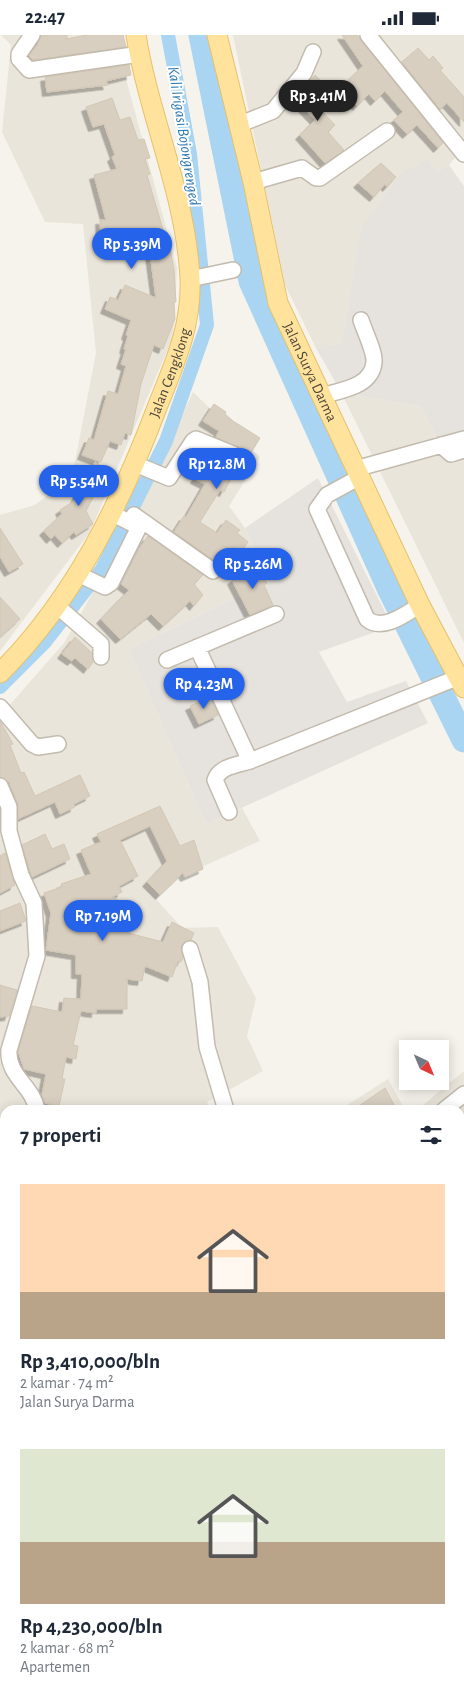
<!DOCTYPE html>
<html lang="id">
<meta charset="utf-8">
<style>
:root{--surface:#fff;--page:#f2f2f3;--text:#1f2937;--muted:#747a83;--accent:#2563eb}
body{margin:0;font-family:"Alegreya Sans",sans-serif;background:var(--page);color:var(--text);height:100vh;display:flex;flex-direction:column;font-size:19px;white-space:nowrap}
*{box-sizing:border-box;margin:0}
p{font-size:16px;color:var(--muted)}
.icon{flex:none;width:28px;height:28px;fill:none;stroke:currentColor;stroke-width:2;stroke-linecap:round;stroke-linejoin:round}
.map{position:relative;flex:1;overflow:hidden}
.panel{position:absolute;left:0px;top:1070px;width:465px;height:601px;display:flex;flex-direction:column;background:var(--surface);border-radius:15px 15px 0 0;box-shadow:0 2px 12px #0003}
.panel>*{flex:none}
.needle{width:32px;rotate:136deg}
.controls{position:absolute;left:399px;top:1005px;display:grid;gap:10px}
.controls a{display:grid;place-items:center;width:50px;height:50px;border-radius:0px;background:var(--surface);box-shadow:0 2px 12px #0003;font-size:25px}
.price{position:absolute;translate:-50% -42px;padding:0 11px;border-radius:18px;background:var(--accent);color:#fff;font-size:16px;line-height:32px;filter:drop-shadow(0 1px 2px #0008)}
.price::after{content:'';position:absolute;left:50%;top:30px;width:15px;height:11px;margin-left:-8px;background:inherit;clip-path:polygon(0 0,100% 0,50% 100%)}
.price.selected{background:#222;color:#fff}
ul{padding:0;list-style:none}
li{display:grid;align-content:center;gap:10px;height:265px;padding:0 20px}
li span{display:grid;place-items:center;height:155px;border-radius:0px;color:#555}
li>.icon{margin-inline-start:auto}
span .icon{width:90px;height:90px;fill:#fffc;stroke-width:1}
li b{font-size:21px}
h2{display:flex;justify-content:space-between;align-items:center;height:60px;padding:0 20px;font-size:21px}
.status{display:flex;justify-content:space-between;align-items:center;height:35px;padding:0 25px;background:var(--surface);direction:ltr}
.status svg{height:14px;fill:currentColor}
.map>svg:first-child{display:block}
.residential{fill:#eae5da}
.industrial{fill:#e6e2dd}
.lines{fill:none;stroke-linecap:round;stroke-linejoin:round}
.canal{stroke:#a9d4f2;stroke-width:14}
.river{stroke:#a9d4f2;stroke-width:25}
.building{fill:#d8cfc1;stroke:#d3c7b4;filter:url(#shadow)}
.minor-casing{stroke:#c2bbae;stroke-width:18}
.major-casing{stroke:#e6c16a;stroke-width:21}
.minor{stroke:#fff;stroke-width:15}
.major{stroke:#ffe39c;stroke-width:19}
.labels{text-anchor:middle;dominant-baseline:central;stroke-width:4;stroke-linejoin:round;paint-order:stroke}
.street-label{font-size:15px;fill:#4b4439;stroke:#fff}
.water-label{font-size:16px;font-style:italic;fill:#2e7ab2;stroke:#fff}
</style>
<div class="status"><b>22:47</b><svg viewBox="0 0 49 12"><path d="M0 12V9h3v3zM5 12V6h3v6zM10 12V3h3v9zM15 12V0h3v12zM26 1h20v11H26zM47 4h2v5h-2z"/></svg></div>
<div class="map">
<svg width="464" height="1671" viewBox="0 0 464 1671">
<defs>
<filter id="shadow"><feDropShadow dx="-4.5" dy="4.5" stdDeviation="0" flood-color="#0004"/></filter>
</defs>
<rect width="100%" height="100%" fill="#f6f3ec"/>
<path class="residential" d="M1,0H124L121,25L177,233L173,302L90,497L0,616V480L35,470L72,442L96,318L83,189L45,187L2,97L11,10Z
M233,0H464V112L449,130L437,136L429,124L361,193L342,308L316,313L285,250Z
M193,357L260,422L229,471L245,493L269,547L129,614L206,789L242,773L260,806L170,846L156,864L182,893L218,892L256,963L247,1001L263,1036L207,1067L210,1075H5V1251L0,1255V681L64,608L132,489Z
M341,357L421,372L442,413L464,418V608Z
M464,1036V1405L460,1398V1075H417Z
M388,1044L405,1075H345L344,1072Z
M464,1461V1551L460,1544V1463Z"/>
<path class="industrial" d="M429,124L437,136L449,130L464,151V418L442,413L421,372L341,357L316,313L342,308L361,193L402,138Z
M318,443L392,591L319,617L347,667L406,646L428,688L206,789L129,614L269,547L245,493Z"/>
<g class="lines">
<path class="canal" d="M0,652L45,607L102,534L166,406L207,290L190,119L168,0"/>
<path class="river" d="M201,0L251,246L390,555L464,705"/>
</g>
<path class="building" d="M41,0H67V4L86,0H123L126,12L33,25L29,21L38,9Z
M342,0H357L443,108L438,113L417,90L407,99L394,85L403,77L385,56L375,66L369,59L357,71L349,62L343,68L334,59L363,31Z
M418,13L429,25L433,21L443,33L440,35L464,62V87L447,68L440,74L402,27Z
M129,30L131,40L106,46L108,50L47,57L45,42Z
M315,40L329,54L314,68L335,90L328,97L344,115L325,128L300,100L315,85L295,64Z
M112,63L120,85L130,82L138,105L144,104L150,123L145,124L150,139L147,140L164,198L167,197L174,235L176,267H174L175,284L163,314L154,310L141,349L131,400L125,398L121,410L110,406L101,427L82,420L89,403L94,405L108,356L118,359L126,331L121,329L126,314H124L128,301L126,300L131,285L105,274L110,262L118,265L125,250L156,263L148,203L101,205L100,185H106L94,140L117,134L112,122L115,120L104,89L93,92L86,72Z
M381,128L396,142L387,152L385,149L374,162L358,148Z
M214,369L226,377L225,379L233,386L260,403L240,436L236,434L224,457L220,455L200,487L217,498L226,485L240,495L237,498L248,507L240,518L233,512L224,526L220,524L217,527L174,497L184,481L186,482L205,449L195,444L208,419L234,428L242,422L240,413L216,402L219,396L203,386Z
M95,427L111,437L103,451L100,449L86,476L93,489L76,500L74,497L62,508L55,500L51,504L44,496L62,479L60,475L74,466Z
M0,493L23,529L9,537L0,522Z
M148,501L203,540L194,549L203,560L194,571L190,566L163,591L151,579L120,604L101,584L129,555L121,549L139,514Z
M255,530L267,548L264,550L273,570L250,580L232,545Z
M0,562L20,584L0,602Z
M75,602L92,618L93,627L88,634L75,623L72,626L62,619Z
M210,662L218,680L199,689L190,671Z
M0,686L13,709L10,710L21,738L24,737L35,761L80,740L90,761L74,769L75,772L60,779L55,767L18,784V769L9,747L0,742Z
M160,771L180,811L194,805L203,834L185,842L183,838L160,860L147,847L167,826L150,791L120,805L138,841L119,851L122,857L112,862L140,877L128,898L163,907L172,887L194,898L191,905L184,907L181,911L183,923L181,927L178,926L172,942L145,931L142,946L127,944V974H96V978L81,976L73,1010L78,1011L76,1024L66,1022L62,1044H65L59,1071L45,1068L42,1060L46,1039L24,1034L18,1016L32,971L62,977L64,963L81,964L82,939H76V920L46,915L51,878L44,858L62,852L61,849L91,839L81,815L101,807L97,799Z
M45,799L52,814L64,809L70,824L32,842L22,810Z
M5,818L15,850L0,858V821Z
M20,868L26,886L0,896V876Z
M0,950L17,955L9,981L0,982Z
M385,1053L397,1075H353Z"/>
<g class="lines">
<defs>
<path id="minor" d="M32,0L19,19V24L29,35L140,19
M368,0L464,119
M238,90L273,76L304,38L313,17
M253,147L302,133L316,143H320L387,96
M190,244L233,235
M322,361C341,355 372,352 374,327C375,317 364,295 361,285
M441,410L451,419L464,415
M135,429L169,443L193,406L196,404L233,419
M355,434L464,404
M360,442L327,460L317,474L367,584C382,597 406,579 420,570
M134,480L213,536
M78,539L105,552L111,548L139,492L111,478
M57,571L101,609V622
M197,612L250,726
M167,625L276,579
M0,672L32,709L38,712L58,709
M0,751L9,772V796L21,840L34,868L37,921L9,1015C7,1041 33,1051 37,1075
M229,777L215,745C220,731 237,730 250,726L464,640
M190,914L200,947L207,1012L226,1075
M444,1075L464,1059
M0,1154L5,1151
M0,1220L5,1224
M0,1356L5,1353
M0,1647L5,1646
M20,1666L22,1671"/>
<g id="major">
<path id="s1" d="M217,0L253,147L278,268L420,570L464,653"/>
<path id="s2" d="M0,638C75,563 121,468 158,370C175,327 192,291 190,243C186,160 149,82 136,0"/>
</g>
</defs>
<use href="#minor" class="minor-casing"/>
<use href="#major" class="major-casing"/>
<use href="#minor" class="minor"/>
<use href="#major" class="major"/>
</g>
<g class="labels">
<g class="street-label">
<text stroke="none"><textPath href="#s1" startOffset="351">Jalan Surya Darma</textPath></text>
<text stroke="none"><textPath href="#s2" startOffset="348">Jalan Cengklong</textPath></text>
</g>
<g class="water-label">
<text transform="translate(184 101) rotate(81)">Kali Irigasi Bojongrenged</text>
</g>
</g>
</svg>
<div class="controls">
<a><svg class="needle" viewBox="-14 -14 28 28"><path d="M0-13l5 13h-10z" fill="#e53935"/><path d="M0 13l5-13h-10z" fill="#747a83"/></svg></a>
</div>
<b class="price selected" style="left:318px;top:87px">Rp 3.41M</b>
<b class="price" style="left:132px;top:235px">Rp 5.39M</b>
<b class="price" style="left:217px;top:455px">Rp 12.8M</b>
<b class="price" style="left:79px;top:472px">Rp 5.54M</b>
<b class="price" style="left:253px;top:555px">Rp 5.26M</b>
<b class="price" style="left:204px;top:675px">Rp 4.23M</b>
<b class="price" style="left:103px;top:907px">Rp 7.19M</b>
<section class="panel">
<h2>7 properti<svg class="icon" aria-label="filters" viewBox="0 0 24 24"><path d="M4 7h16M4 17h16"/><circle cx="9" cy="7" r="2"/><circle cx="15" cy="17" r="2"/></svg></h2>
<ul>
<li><span style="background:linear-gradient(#ffd9b3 70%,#b9a48a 0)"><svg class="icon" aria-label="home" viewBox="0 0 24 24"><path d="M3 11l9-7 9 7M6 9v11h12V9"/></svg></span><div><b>Rp 3,410,000/bln</b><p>2 kamar · 74 m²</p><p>Jalan Surya Darma</p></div></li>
<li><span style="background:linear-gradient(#dfe7d0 60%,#b9a48a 0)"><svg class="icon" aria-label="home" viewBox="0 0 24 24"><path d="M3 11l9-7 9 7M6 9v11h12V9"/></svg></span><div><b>Rp 4,230,000/bln</b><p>2 kamar · 68 m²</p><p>Apartemen</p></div></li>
</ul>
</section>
</div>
